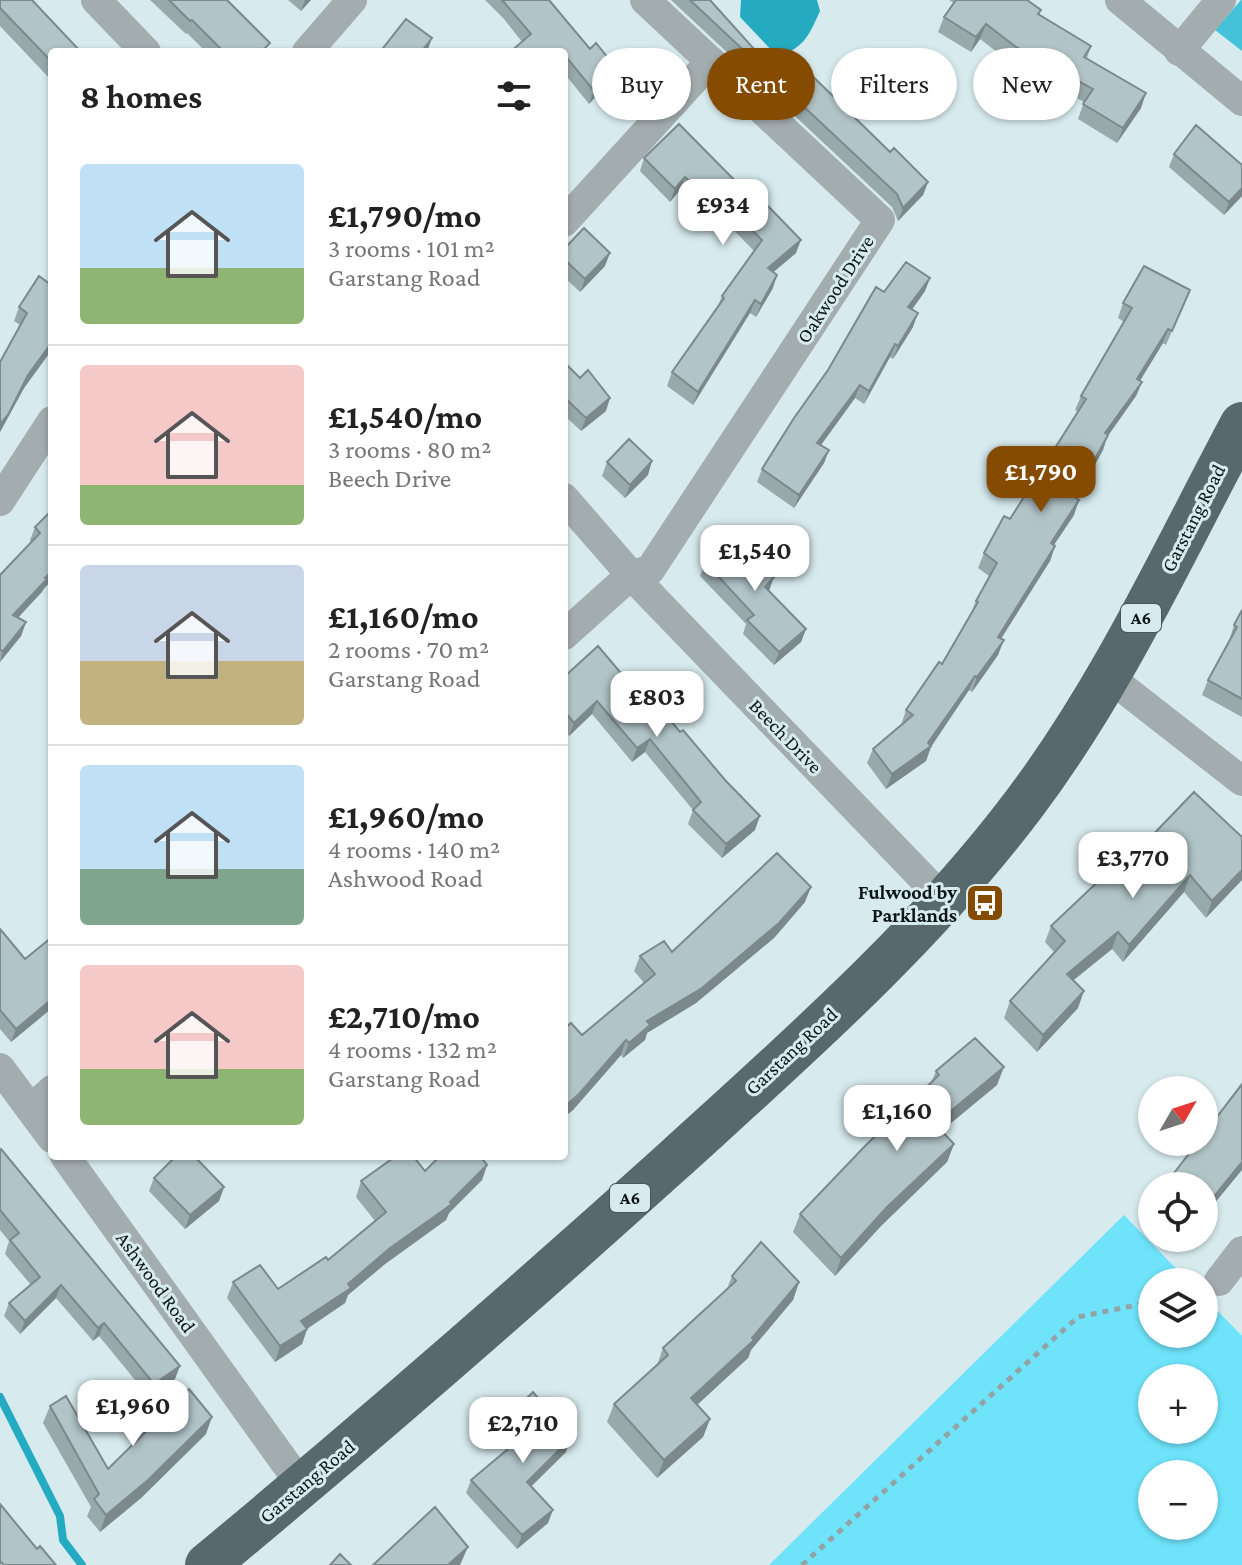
<!DOCTYPE html>
<meta charset="utf-8">
<style>
:root{--surface:#fff;--page:#f2f2f2;--text:#222;--muted:#767676;--line:#e0e0e0;--accent:#854b01}
body{margin:0;font-family:"Crimson Pro",serif;background:var(--page);color:var(--text);height:100vh;display:flex;flex-direction:column;font-size:30px;white-space:nowrap}
*{box-sizing:border-box;margin:0}
p{font-size:26px;color:var(--muted)}
.icon{flex:none;width:44px;height:44px;fill:none;stroke:currentColor;stroke-width:2;stroke-linecap:round;stroke-linejoin:round}
.map{position:relative;flex:1;overflow:hidden}
.drawer{position:absolute;left:48px;top:48px;width:520px;height:1112px;display:flex;flex-direction:column;background:var(--surface);border-radius:8px;box-shadow:0 2px 6px #0004}
.drawer>*{flex:none}
.hud{position:absolute;left:592px;top:48px;width:530px;height:72px;display:flex;gap:16px}
.needle{width:52px;rotate:51deg}
.tools{position:absolute;left:1138px;top:1076px;display:grid;gap:16px}
.tools a{display:grid;place-items:center;width:80px;height:80px;border-radius:50%;background:var(--surface);box-shadow:0 2px 6px #0004;font-size:40px}
.price{position:absolute;translate:-50% -68px;padding:0 18px;border-radius:16px;background:#fff;color:#222;font-size:26px;line-height:52px;filter:drop-shadow(0 2px 4px #0008)}
.price::after{content:'';position:absolute;left:50%;top:48px;width:24px;height:18px;margin-left:-12px;background:inherit;clip-path:polygon(0 0,100% 0,50% 100%)}
.price.current{background:var(--accent);color:#fff}
ul{padding:0;list-style:none}
li{display:flex;align-items:center;gap:24px;height:200px;padding:0 32px}
li+li{border-top:2px solid var(--line)}
li span{display:grid;place-items:center;flex:none;width:224px;height:160px;border-radius:8px;color:#555}
li>.icon{margin-inline-start:auto}
span .icon{width:96px;height:96px;fill:#fffc;stroke-width:1}
li b{font-size:34px}
h2{display:flex;justify-content:space-between;align-items:center;height:96px;padding:0 32px;font-size:34px}
.pill{padding:0 28px;border-radius:36px;background:var(--surface);box-shadow:0 2px 6px #0004;font-size:28px;line-height:72px}
.pill.current{background:var(--accent);color:#fff}
.map>svg:first-child{display:block}
.green{fill:#6ee3fa;fill-rule:evenodd}
.forest{fill:#44c2d9}
.water{fill:#24abc2}
.lines{fill:none;stroke-linecap:round;stroke-linejoin:round}
.stream{stroke:#24abc2;stroke-width:8}
.path{stroke:#92a2a5;stroke-width:5;stroke-dasharray:6 6;stroke-linecap:butt}
.minor{stroke:#a3acae;stroke-width:30}
.highway{stroke:#57696d;stroke-width:44}
.wall{fill:#98a9ac}
.shaded-wall{fill:#7c898c}
.building{fill:#b1c4c8;stroke:#7c898c;stroke-width:2}
.labels{text-anchor:middle;dominant-baseline:central;stroke-width:6;stroke-linejoin:round;paint-order:stroke}
.shield{fill:#d7ebef;stroke:#4a5558;stroke-width:2}
.shield-label{font-size:18px;font-weight:bold;fill:#0e1517}
.street-label{font-size:20px;fill:#0e1517;stroke:#d7ebef}
.poi-label{font-size:20px;font-weight:bold;fill:#0e1517;stroke:#d7ebef;text-anchor:end}
</style>
<div class="map">
<svg width="1242" height="1565" viewBox="0 0 1242 1565">
<rect width="100%" height="100%" fill="#d7ebef"/>
<path class="green" d="M1124,1215L1189,1282H1152V1334H1204V1297L1242,1336V1565H769ZM1152,1378H1204V1430H1152ZM1152,1474H1204V1526H1152Z"/>
<path class="forest" d="M1241,0H1242V51L1215,30Z"/>
<path class="water" d="M741,0H817L820,11C809,35 804,49 777,56L740,17Z"/>
<g class="lines">
<path class="stream" d="M0,1397L60,1516L63,1540L82,1565"/>
<path class="path" d="M802,1565L1078,1317L1152,1302"/>
<path class="minor" d="M96,0L146,52
M1120,0L1242,101
M1179,51L1221,0
M307,52L352,0
M564,222L711,61
M564,498L631,575L944,900
M0,501L52,421
M564,635L631,575L650,570L880,220L645,0
M1109,677L1242,781
M0,1068L52,1138
M31,1109L52,1090
M65,1156L302,1486
M1219,1281L1242,1251"/>
<path class="highway" d="M207,1565C366,1433 521,1298 674,1160C797,1048 924,937 1024,804C1113,686 1173,553 1242,424"/>
</g>
<path class="wall" d="M0,0L52,52V81L0,26Z
M150,0H227L267,52H206L187,33L186,34Z
M288,0H311L301,11Z
M485,0H549L611,80L589,104L564,73V52L522,42L504,19Z
M671,0H710L763,59L784,76L890,152L928,182L923,195L898,221L892,207Z
M949,0H1027L1041,10L1039,15L1091,46L1087,58L1141,108L1117,143L1078,119L1084,102L1010,62L980,39L971,52L938,32L944,17L954,3Z
M679,124L796,253L773,272V288L756,317L750,313L693,405L667,386L672,372L718,306L722,296L754,251L718,214L711,220L680,190L670,202L640,171L644,158Z
M1174,154L1242,165V196L1224,215L1169,167Z
M564,249L605,266L580,292L564,277Z
M39,276L50,348L48,355L24,388L0,432V362L20,325L14,321L19,307Z
M930,278L925,291L912,309L913,327L893,359L890,357L864,404L855,398L821,445L829,450L824,463L794,508L757,482L762,469L828,370L884,292Z
M1190,290L1166,345L1163,343L1140,380L1142,382L1136,396L1107,437L1103,450L1076,498L1074,515L1054,545L1055,546L1050,561L1001,639L998,655L972,692L969,690L931,746L926,761L886,789L867,763L873,749L901,725L906,710L942,664L972,611L976,601L989,576L978,568L984,553L1010,519L1078,412L1075,410L1081,396L1124,322L1118,318L1123,303Z
M564,362L580,378L606,411L581,431L564,415Z
M607,462L648,475L625,498L602,476Z
M52,510V580L18,618L26,622L21,636L0,662V575L31,542L30,540L35,527Z
M705,562L769,591L806,629L801,642L774,665L743,634L746,624L700,576Z
M1242,610V717L1202,695L1208,680L1229,641L1234,625Z
M564,677L636,691L755,830L722,858L688,824L693,810L645,752L632,762L592,714L569,736L564,730Z
M1242,837L1206,918L1184,892L1123,962L1112,949L1074,980L1078,1008L1037,1052L1004,1018L1010,1001L1054,952L1045,942L1051,926L1145,843Z
M805,902L774,938L696,1003L647,1033L645,1040L623,1058L621,1055L573,1110L564,1117V1029L582,1035L644,983L634,971L640,956L672,952Z
M0,929L25,959L52,937V1008L11,1042L0,1029Z
M936,1071L997,1085L941,1131L954,1144L947,1162L881,1226L835,1276L793,1232L800,1214L931,1083Z
M0,1150L175,1379L149,1397L99,1336L93,1341L56,1298L20,1334L4,1316L9,1303L31,1285L5,1254L9,1241L0,1230Z
M487,1165L482,1180L449,1213L446,1220L385,1264L348,1295L345,1303L307,1329L302,1344L275,1362L227,1298L233,1282L278,1289L328,1260L375,1221L356,1197L361,1181L425,1171Z
M154,1178L224,1187L219,1201L185,1229L149,1191Z
M732,1276L799,1282L793,1300L751,1350L748,1358L697,1405L710,1419L703,1437L657,1478L607,1422L614,1404L657,1365L663,1348L727,1289Z
M50,1406L108,1469L206,1434L141,1498L100,1532L87,1516L91,1507L43,1423Z
M504,1421L566,1452L531,1487L548,1523L517,1549L466,1493L471,1480L510,1447L500,1434Z"/>
<path class="shaded-wall" d="M305,0H311L301,11Z
M986,24L980,39L971,52L976,37Z
M432,38L427,52H421Z
M616,68L611,80L589,104L594,91Z
M1146,93L1141,108L1117,143L1123,128Z
M685,177L680,190L670,202L675,189Z
M928,182L923,195L898,221L903,208Z
M1242,188V196L1224,215L1229,202Z
M723,201L718,214L711,220L716,207Z
M801,240L796,253L763,281L768,268Z
M610,253L605,266L580,292L585,279Z
M777,275L773,288L756,317L761,304Z
M930,278L925,291L904,321L908,307Z
M755,300L750,313L693,405L698,392Z
M918,313L913,327L893,359L898,346Z
M1168,329L1163,343L1132,394L1137,379Z
M52,338V346L48,355L24,388L0,432V424L28,375Z
M895,344L890,357L864,404L869,391Z
M1142,382L1136,396L1107,437L1103,450L1069,512L1074,497L1105,433Z
M860,385L855,398L813,456L817,443Z
M610,398L606,411L581,431L586,418Z
M829,450L824,463L794,508L799,495Z
M652,461L648,475L625,498L630,485Z
M1079,500L1074,515L1045,558L1051,543Z
M1055,546L1050,561L993,651L998,637Z
M52,571V580L44,588L42,592L8,628L13,615Z
M774,577L769,591L760,600L765,587Z
M26,622L21,636L0,662L3,651Z
M806,629L801,642L774,665L779,652Z
M1004,640L998,655L972,692L977,677Z
M975,676L969,690L931,747L926,761L886,789L892,774L928,743Z
M597,701L592,714L569,736L574,723Z
M650,739L645,752L632,762L637,748Z
M760,816L755,830L722,858L726,844Z
M1242,870V880L1206,918L1212,901Z
M1190,875L1184,892L1123,962L1129,945Z
M811,887L805,902L774,938L696,1003L647,1033L645,1040L623,1058L629,1043L647,1021Z
M1118,932L1112,949L1061,990L1067,974Z
M1084,991L1078,1008L1037,1052L1043,1035Z
M52,999V1008L11,1042L16,1029Z
M626,1040L621,1055L573,1110L564,1117V1107Z
M1004,1067L997,1085L928,1142L935,1124Z
M954,1144L947,1162L881,1226L835,1276L841,1258L887,1207Z
M1242,1162V1170L1204,1216V1209Z
M487,1165L482,1180L449,1213L446,1220L385,1264L348,1295L345,1303L302,1332L307,1329L302,1344L275,1362L280,1346L301,1321L348,1284L390,1248L450,1202Z
M224,1187L219,1201L185,1229L190,1215Z
M799,1282L793,1300L751,1350L748,1358L685,1416L691,1398L752,1338Z
M61,1285L56,1298L20,1334L25,1321Z
M104,1323L99,1336L93,1341L98,1328Z
M180,1366L175,1379L149,1397L154,1384Z
M212,1417L206,1434L141,1498L100,1532L106,1515Z
M710,1419L703,1437L657,1478L664,1460Z
M571,1438L566,1452L522,1495L527,1482Z
M553,1510L548,1523L517,1549L522,1535Z
M468,1547L460,1565H448Z"/>
<path class="building" d="M0,0H32L81,52H52V62L0,8Z
M169,0H227L270,43L261,52H224L192,20L190,21Z
M502,0H549L590,49L596,43L616,68L594,91L567,58L564,61V52H510L531,34Z
M690,0H710L763,59L767,56L784,76L798,62L890,152L894,148L928,182L903,208L897,194Z
M956,0H1027L1041,10L1038,14L1091,46L1084,57L1146,93L1123,128L1083,104L1093,89L1016,47L986,24L976,37L944,17Z
M406,19L432,38L421,52H380Z
M679,124L761,207L765,203L801,240L768,268L777,275L761,304L755,300L698,392L672,372L724,298L722,296L762,240L723,201L716,207L685,177L675,189L644,158Z
M1196,125L1242,165V188L1229,202L1174,154Z
M584,228L610,253L585,279L564,259V249Z
M906,262L930,278L908,307L918,313L898,346L895,344L869,391L860,385L817,443L829,450L799,495L762,469L794,418L828,370L876,287L884,292Z
M1144,266L1190,290L1172,331L1168,329L1137,379L1142,382L1105,433L1108,435L1074,497L1079,500L1051,543L1055,546L998,637L1004,640L977,677L975,676L928,743L931,746L892,774L873,749L913,715L906,710L939,662L942,664L978,602L976,601L997,563L984,553L1004,516L1010,519L1086,399L1081,396L1132,308L1123,303Z
M39,276L50,284L52,280V338L51,340L52,342L28,375L8,415L0,424V362L27,313L19,307Z
M564,362L580,378L588,370L610,398L586,418L564,397Z
M629,439L652,461L630,485L607,462Z
M52,510V571L45,578L47,579L13,615L26,622L3,651L0,650V575L40,533L35,527Z
M733,534L774,577L765,587L806,629L779,652L747,620L754,615L705,562Z
M1242,610V699L1208,680L1237,627L1234,625Z
M598,646L636,691L642,686L680,732L683,730L725,780L760,816L726,844L693,810L701,802L650,739L637,748L597,701L574,723L564,711V677Z
M1194,792L1242,837V870L1212,901L1190,875L1129,945L1118,932L1067,974L1084,991L1043,1035L1010,1001L1065,941L1051,926L1108,872L1139,837L1145,843Z
M777,853L811,887L779,923L702,988L647,1021L650,1025L629,1043L626,1040L579,1094L564,1107V1029L571,1023L582,1035L655,974L640,956L664,941L672,952Z
M0,929L25,959L52,937V999L16,1029L0,1010Z
M975,1038L1004,1067L935,1124L954,1144L887,1207L841,1258L800,1214L866,1145L939,1075L936,1071Z
M1242,1084V1162L1204,1209V1186H1164L1198,1142H1204V1134Z
M1,1149L180,1366L154,1384L104,1323L98,1328L61,1285L25,1321L9,1303L40,1277L10,1240L19,1233L0,1210V1150Z
M176,1156H194L224,1187L190,1215L154,1178Z
M396,1156H413L425,1171L440,1156H480L487,1165L450,1202L452,1204L390,1248L348,1284L351,1288L301,1321L307,1329L280,1346L233,1282L260,1265L278,1289L326,1257L328,1260L386,1212L361,1181Z
M761,1242L799,1282L752,1338L754,1340L691,1398L710,1419L664,1460L614,1404L668,1355L663,1348L736,1281L732,1276Z
M189,1389L212,1417L148,1480L106,1515L94,1499L99,1494L50,1406L66,1396L108,1469Z
M533,1392L571,1438L527,1482L553,1510L522,1535L471,1480L520,1439L504,1421Z
M0,1504L37,1549L40,1546L56,1565H4L1,1562L0,1564Z
M435,1507L468,1547L448,1565H373Z
M340,1554L351,1565H330Z"/>
<defs>
<symbol id="bus-square" viewBox="-11 -11 22 22"><rect x="-9" y="-9" width="18" height="18" rx="4" fill="#854b01" stroke="#d7ebef"/><path d="M-5-6H5V4H4V6H2V4H-2V6H-4V4H-5ZM-3.5-4V0h7V-4ZM-3.5 1.2v1.5H-2V1.2ZM2 1.2v1.5H3.5V1.2Z" fill="#fff"/></symbol>
</defs>
<g fill-rule="evenodd">
<use href="#bus-square" x="963" y="881" width="44" height="44"/>
</g>
<g class="labels">
<g class="shield">
<rect x="1121" y="604" width="40" height="28" rx="6"/>
<rect x="610" y="1184" width="40" height="28" rx="6"/>
</g>
<g class="shield-label">
<text x="1141" y="618">A6</text>
<text x="630" y="1198">A6</text>
</g>
<g class="street-label">
<text transform="translate(835 289) rotate(-57)">Oakwood Drive</text>
<text transform="translate(1193 518) rotate(-63)">Garstang Road</text>
<text transform="translate(786 736) rotate(46)">Beech Drive</text>
<text transform="translate(791 1051) rotate(-43)">Garstang Road</text>
<text transform="translate(156 1282) rotate(54)">Ashwood Road</text>
<text transform="translate(307 1481) rotate(-40)">Garstang Road</text>
</g>
<g class="poi-label">
<text x="957" y="892">Fulwood by<tspan x="957" dy="23">Parklands</tspan></text>
</g>
</g>
</svg>
<div class="tools">
<a><svg class="needle" viewBox="-14 -14 28 28"><path d="M0-13l5 13h-10z" fill="#e53935"/><path d="M0 13l5-13h-10z" fill="#767676"/></svg></a>
<a><svg class="icon" aria-label="locate" viewBox="0 0 24 24"><circle cx="12" cy="12" r="6"/><path d="M12 2v4M12 18v4M2 12h4M18 12h4"/></svg></a>
<a><svg class="icon" aria-label="layers" viewBox="0 0 24 24"><path d="M12 4l9 5-9 5-9-5zM3 14l9 5 9-5"/></svg></a>
<a>+</a>
<a>−</a>
</div>
<b class="price" style="left:723px;top:247px">£934</b>
<b class="price current" style="left:1041px;top:514px">£1,790</b>
<b class="price" style="left:755px;top:593px">£1,540</b>
<b class="price" style="left:657px;top:739px">£803</b>
<b class="price" style="left:1133px;top:900px">£3,770</b>
<b class="price" style="left:897px;top:1153px">£1,160</b>
<b class="price" style="left:133px;top:1448px">£1,960</b>
<b class="price" style="left:523px;top:1465px">£2,710</b>
<div class="hud">
<a class="pill">Buy</a>
<a class="pill current">Rent</a>
<a class="pill">Filters</a>
<a class="pill">New</a>
</div>
<section class="drawer">
<h2>8 homes<svg class="icon" aria-label="filters" viewBox="0 0 24 24"><path d="M4 7h16M4 17h16"/><circle cx="9" cy="7" r="2"/><circle cx="15" cy="17" r="2"/></svg></h2>
<ul>
<li><span style="background:linear-gradient(#bfe0f5 65%,#8fb573 0)"><svg class="icon" aria-label="home" viewBox="0 0 24 24"><path d="M3 11l9-7 9 7M6 9v11h12V9"/></svg></span><div><b>£1,790/mo</b><p>3 rooms · 101 m²</p><p>Garstang Road</p></div></li>
<li><span style="background:linear-gradient(#f6c9c9 75%,#8fb573 0)"><svg class="icon" aria-label="home" viewBox="0 0 24 24"><path d="M3 11l9-7 9 7M6 9v11h12V9"/></svg></span><div><b>£1,540/mo</b><p>3 rooms · 80 m²</p><p>Beech Drive</p></div></li>
<li><span style="background:linear-gradient(#c9d6e8 60%,#c2b280 0)"><svg class="icon" aria-label="home" viewBox="0 0 24 24"><path d="M3 11l9-7 9 7M6 9v11h12V9"/></svg></span><div><b>£1,160/mo</b><p>2 rooms · 70 m²</p><p>Garstang Road</p></div></li>
<li><span style="background:linear-gradient(#bfe0f5 65%,#7fa58c 0)"><svg class="icon" aria-label="home" viewBox="0 0 24 24"><path d="M3 11l9-7 9 7M6 9v11h12V9"/></svg></span><div><b>£1,960/mo</b><p>4 rooms · 140 m²</p><p>Ashwood Road</p></div></li>
<li><span style="background:linear-gradient(#f6c9c9 65%,#8fb573 0)"><svg class="icon" aria-label="home" viewBox="0 0 24 24"><path d="M3 11l9-7 9 7M6 9v11h12V9"/></svg></span><div><b>£2,710/mo</b><p>4 rooms · 132 m²</p><p>Garstang Road</p></div></li>
</ul>
</section>
</div>
